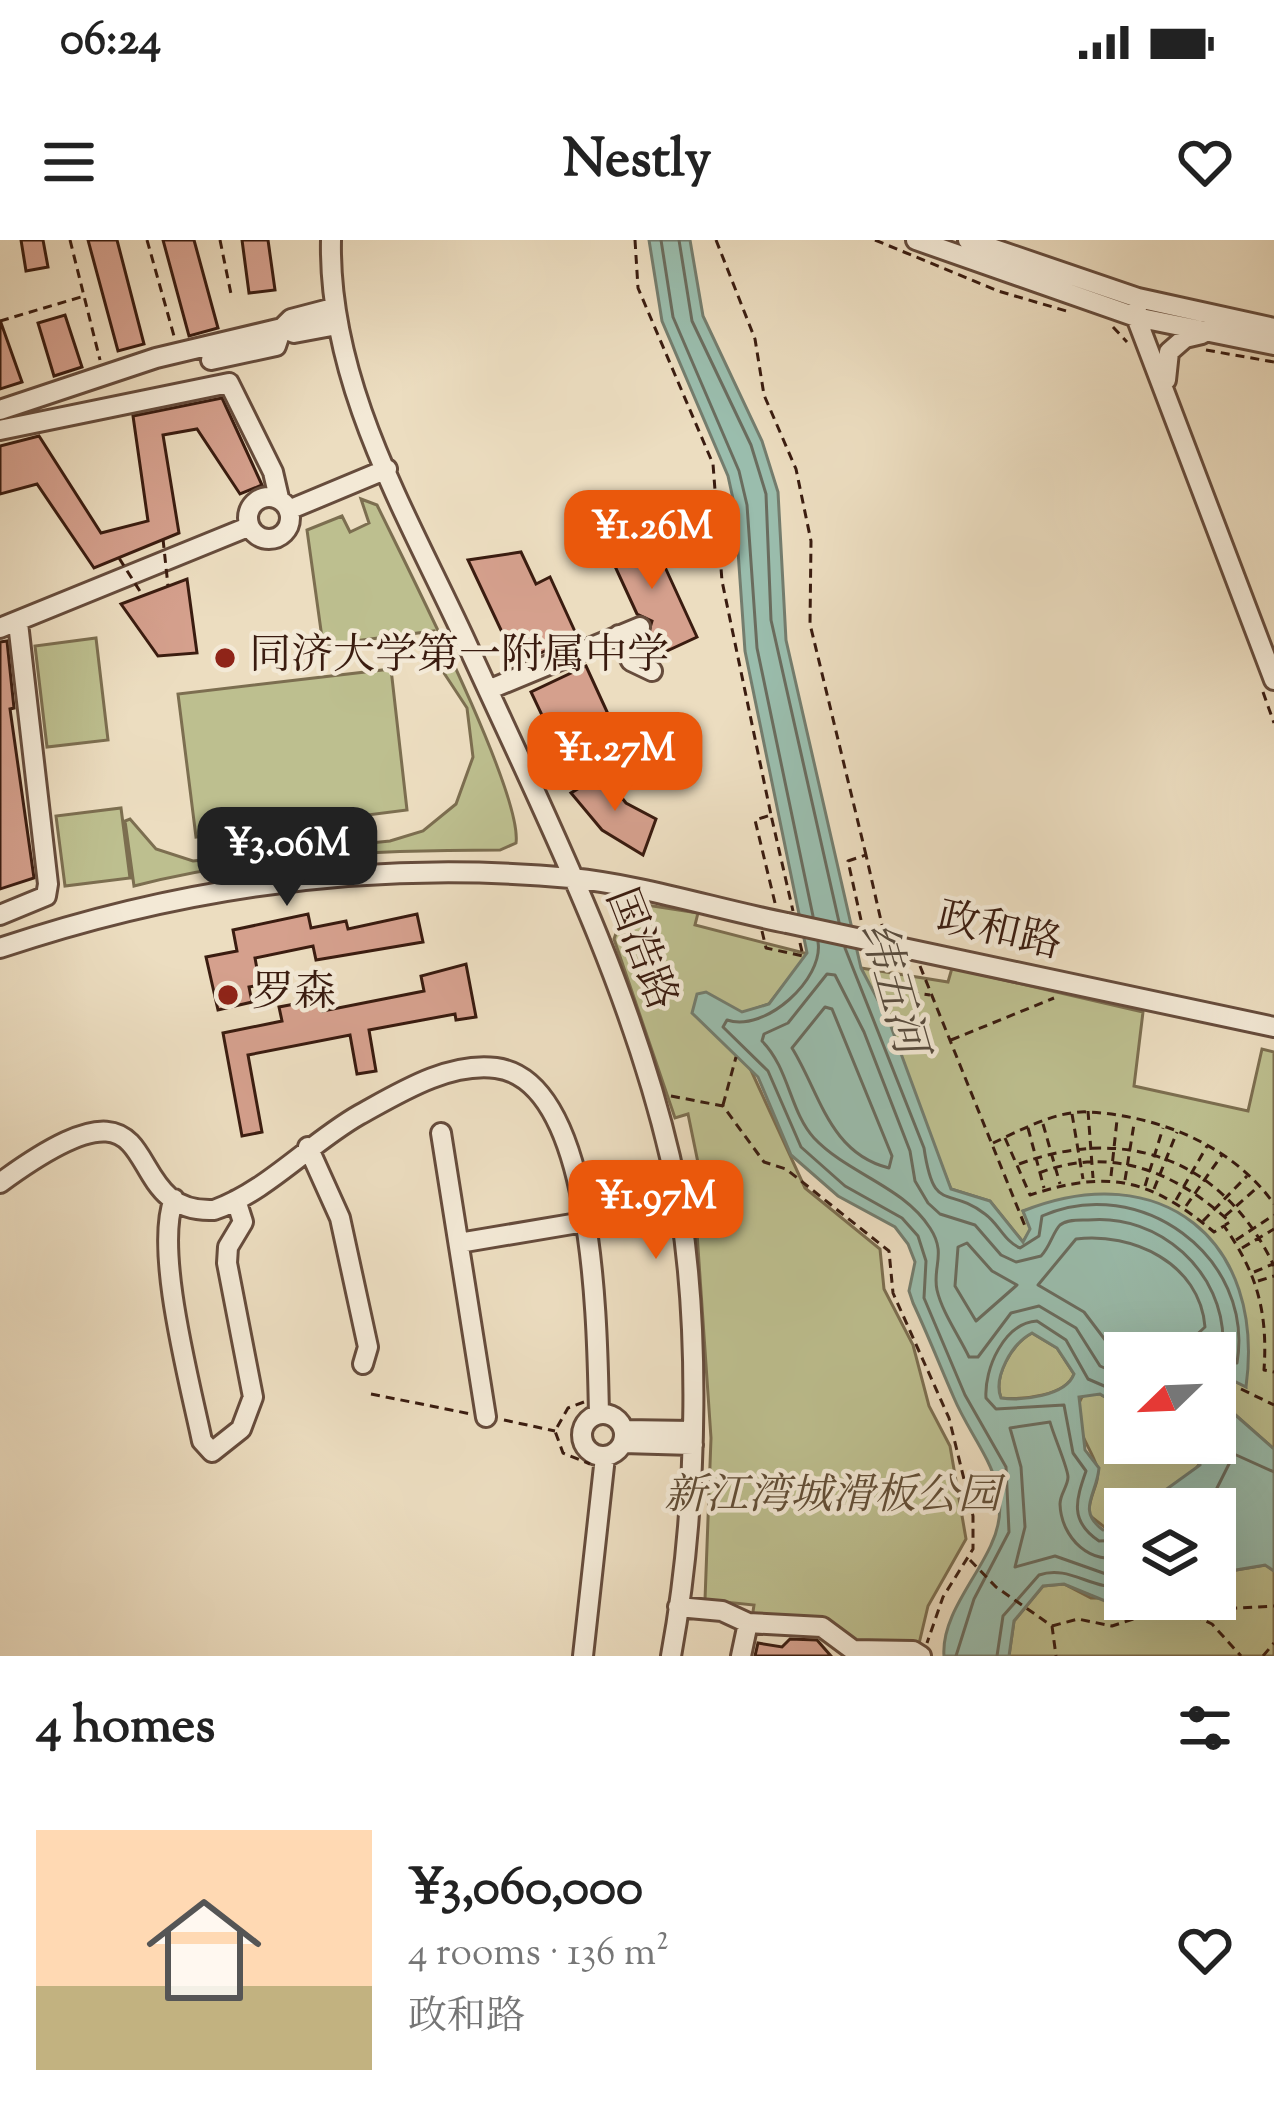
<!DOCTYPE html>
<meta charset="utf-8">
<style>
:root{--surface:#fff;--page:#f6f6f6;--text:#222;--muted:#767676;--accent:#ea580c}
body{margin:0;font-family:"Sorts Mill Goudy","Noto Serif SC",serif;background:var(--page);color:var(--text);height:100vh;display:flex;flex-direction:column;font-size:45px;white-space:nowrap}
*{box-sizing:border-box;margin:0}
p{font-size:39px;color:var(--muted)}
.icon{flex:none;width:66px;height:66px;fill:none;stroke:currentColor;stroke-width:2;stroke-linecap:round;stroke-linejoin:round}
.map{position:relative;height:1416px;overflow:hidden}
.side{display:flex;flex-direction:column;background:var(--surface);flex:1}
.side>*{flex:none}
.needle{width:78px;rotate:247deg}
.controls{position:absolute;left:1104px;top:1092px;display:grid;gap:24px}
.controls a{display:grid;place-items:center;width:132px;height:132px;border-radius:0px;background:var(--surface);box-shadow:0 12px 48px #0002;font-size:60px}
.price{position:absolute;translate:-50% -102px;padding:0 27px;border-radius:24px;background:var(--accent);color:#fff;font-size:39px;line-height:78px;filter:drop-shadow(0 3px 6px #0008)}
.price::after{content:'';position:absolute;left:50%;top:72px;width:36px;height:27px;margin-left:-18px;background:inherit;clip-path:polygon(0 0,100% 0,50% 100%)}
.price.selected{background:#222;color:#fff}
ul{padding:0;list-style:none}
li{display:flex;align-items:center;gap:36px;height:300px;padding:0 36px}
li span{display:grid;place-items:center;flex:none;width:336px;height:240px;border-radius:0px;color:#555}
li>.icon{margin-inline-start:auto}
span .icon{width:144px;height:144px;fill:#fffc;stroke-width:1}
li b{font-size:51px}
h2{display:flex;justify-content:space-between;align-items:center;height:144px;padding:0 36px;font-size:51px}
.status{display:flex;justify-content:space-between;align-items:center;height:84px;padding:0 60px;background:var(--surface);direction:ltr}
.status svg{height:33px;fill:currentColor}
header{display:flex;justify-content:space-between;align-items:center;height:156px;padding:0 36px;background:var(--surface);font-size:54px;font-weight:700}
.map>svg:first-child{display:block}
.green{fill:#bdbf8f;stroke:#7c6e50;stroke-width:3}
.water{fill:#9abdad;stroke:#747d6e;stroke-width:3;fill-rule:evenodd}
.lines{fill:none;stroke-linecap:round;stroke-linejoin:round}
.shore{stroke:#6a6c5e;stroke-width:3}
.building{fill:#d5a08d;stroke:#3a1c10;stroke-width:3}
.minor-casing{stroke:#664c3c;stroke-width:24}
.path{stroke:#3a1c10;stroke-width:3;stroke-dasharray:9 6;stroke-linecap:butt}
.minor{stroke:#f3e9d6;stroke-width:18}
.minor-bridge-casing{stroke:#664c3c;stroke-width:24;stroke-linecap:butt}
.path-bridge{stroke:#3a1c10;stroke-width:3;stroke-dasharray:9 6;stroke-linecap:butt}
.minor-bridge{stroke:#f3e9d6;stroke-width:18}
.poi-dot{fill:#8f2418;stroke:#f3e9d6;stroke-width:4.5}
.labels{text-anchor:middle;dominant-baseline:central;stroke-width:9;stroke-linejoin:round;paint-order:stroke}
.poi-label{font-size:42px;fill:#3a1c10;stroke:#f3e9d6;text-anchor:start}
.street-label{font-size:42px;fill:#3a1c10;stroke:#f3e9d6}
.park-label{font-size:42px;font-style:italic;fill:#614d36;stroke:#f3e9d6}
.water-label{font-size:45px;font-style:italic;fill:#574c3f;stroke:#f3e9d6}
</style>
<div class="status"><b>06:24</b><svg viewBox="0 0 49 12"><path d="M0 12V9h3v3zM5 12V6h3v6zM10 12V3h3v9zM15 12V0h3v12zM26 1h20v11H26zM47 4h2v5h-2z"/></svg></div>
<header><svg class="icon" aria-label="menu" viewBox="0 0 24 24"><path d="M4 6h16M4 12h16M4 18h16"/></svg>Nestly<svg class="icon" aria-label="heart" viewBox="0 0 24 24"><path d="M12 20l-8-8c-3-5 5-10 8-4 3-6 11-1 8 4z"/></svg></header>
<div class="map">
<svg width="1274" height="1416" viewBox="0 0 1274 1416">
<rect width="100%" height="100%" fill="#ecddc0"/>
<filter id="stains"><feTurbulence type="fractalNoise" baseFrequency=".00167" numOctaves="4"/><feColorMatrix values="0 0 0 0 .2 0 0 0 0 .09 0 0 0 0 .02 0 0 0 .5 -.17"/></filter>
<radialGradient id="worn" r=".72"><stop offset=".6" stop-color="#630" stop-opacity="0"/><stop offset="1" stop-color="#630" stop-opacity=".3"/></radialGradient>
<path class="green" d="M361,259L377,265C405,323 523,553 516,603L500,610C377,610 253,615 134,646L125,581L130,579L156,609L193,621L390,601L423,591L456,564L473,517L467,468L440,427L434,391L323,405L307,290L342,276L350,292L369,283Z
M96,398L108,500L47,507L35,406Z
M391,429L407,570L196,597L178,454Z
M121,568L130,638L65,646L56,576Z
M640,664L698,673L695,685L808,714L769,764L742,773L749,826L805,948L880,1009L884,1049L913,1105L929,1166L950,1206L966,1299L928,1366L918,1408L849,1401L752,1378L754,1365L705,1360L711,1198L697,993L712,991L688,874L675,878L614,699L622,677Z
M861,728L948,742L952,728L1143,772L1134,846L1248,871L1262,809L1274,812V1209L1215,1157L1217,1133L1245,1146L1184,977C1118,943 1092,954 1023,971L1031,989L1023,1002L990,961L951,949Z
M1032,1093L1057,1108L1074,1134C1066,1156 1023,1160 1001,1158C993,1136 1012,1104 1032,1093Z
M1084,1154H1100L1125,1169V1203H1199L1203,1217C1194,1239 1148,1269 1125,1269V1286L1112,1293L1089,1275C1087,1257 1101,1244 1097,1227C1090,1204 1065,1179 1084,1154Z
M1266,1325L1274,1331V1416H1009L1014,1381L1043,1346L1064,1344L1091,1358L1215,1359V1341L1236,1330Z"/>
<path class="water" d="M649,0H690L703,76L762,201L778,252L786,400L861,728L889,781L951,949L990,961L1023,1002L1030,989L1023,971C1161,916 1266,1000 1246,1147L1218,1133L1215,1138V1113H1125V1169L1100,1154L1079,1157L1085,1210L1099,1228C1097,1254 1076,1270 1103,1290L1125,1286V1354L1110,1363L1064,1344L1043,1346L1014,1381L1009,1416H944C941,1377 976,1339 991,1305C1019,1246 974,1206 954,1158C940,1126 928,1095 913,1063L909,1051L915,1022L908,1004L895,987L838,956L791,915L758,837L692,773L697,754L706,752L742,772L769,764L807,713L745,411L735,268L728,236L662,81ZM1032,1093L1057,1108L1074,1134C1066,1156 1022,1161 1001,1158C993,1138 1011,1104 1032,1093Z
M1215,1157L1274,1209V1331L1265,1325L1236,1330L1215,1341V1269H1139L1200,1225L1199,1203H1215Z"/>
<g class="lines">
<path class="shore" d="M661,0L673,77L739,231L747,265L757,408L813,676
M679,0L692,81L751,205L766,254L771,380L839,682
M818,702C824,739 765,793 727,780L723,787L768,831L801,907L845,946L902,978L918,996L926,1021L924,1058L965,1155L1006,1227L1009,1292L974,1359L956,1416
M845,708L924,908C934,975 947,945 985,974C999,984 1004,1001 1020,1008L1039,996L1042,976C1139,933 1255,1016 1237,1123H1215
M825,767L832,769L892,916L889,928C829,913 820,853 792,808Z
M967,1003L992,1031L1017,1045L976,1081L955,1046L958,1007Z
M1125,1116L1112,1109L1084,1072L1038,1045L1076,999C1132,992 1200,1023 1205,1087L1177,1113
M1125,1137L1100,1126L1076,1088L1039,1066L1011,1073L978,1117H969C959,1096 942,1072 937,1050C932,1027 947,1014 930,988C903,946 848,934 814,898C790,872 789,828 762,801L764,794L788,783L827,734L835,735L864,792L910,911L915,941L928,963L940,974L975,985L1001,1015L1016,1022L1041,1016C1050,1007 1053,992 1060,985C1067,979 1080,980 1088,980C1159,973 1225,1032 1223,1104L1201,1113
M1125,1155L1088,1139L1066,1100L1037,1081C1004,1083 984,1129 986,1158L996,1169L1064,1165L1073,1213L1086,1231C1076,1260 1069,1281 1099,1301L1125,1300
M1188,1269L1216,1250L1234,1214L1274,1232
M1125,1316C1091,1327 1061,1298 1060,1264C1060,1254 1068,1246 1068,1237C1068,1228 1053,1194 1050,1182L1010,1188L1021,1227L1025,1287L1015,1327L1055,1316L1106,1334L1125,1331
M997,1416L1003,1376L1039,1335C1070,1324 1093,1352 1125,1346"/>
</g>
<path class="building" d="M21,0H43L48,27L26,31Z
M88,0H117L144,104L118,111Z
M163,0H194L218,88L189,96Z
M242,0H268L275,50L249,53Z
M65,75L82,127L54,136L38,83Z
M0,80L22,142L0,149Z
M222,158L262,245L240,254L197,189L163,195L179,293L94,328L37,244L0,254V206L39,196L101,293L148,281L133,176Z
M648,290L697,397L656,416L647,398L652,381L637,374L607,309Z
M521,312L536,344L550,337L577,396L517,424L468,320Z
M187,339L197,413L158,416L121,364Z
M7,401L14,468L10,469L34,638L0,649V402Z
M586,426L620,500L566,526L531,452Z
M603,534L626,563L656,579L643,615L602,590L571,553Z
M308,674L311,688L346,681L348,689L417,674L423,702L316,720L313,706L255,718L260,745L249,747L252,762L218,770L206,717L237,711L233,690Z
M466,724L476,777L456,780L455,774L369,790L376,831L357,834L350,795L248,815L262,892L242,896L223,793L282,781L279,767L321,759L323,771L424,751L421,736Z
M790,1399L817,1400L831,1416H755L758,1403L782,1407Z"/>
<g class="lines">
<defs>
<path id="minor" d="M331,0C328,144 407,274 466,402C542,569 628,737 670,917C704,1063 698,1269 671,1416
M916,0L1136,77L1274,105
M968,0L1138,58L1274,88
M1138,58L1136,77L1274,440
M282,88L294,93L337,85
M211,120L276,106L282,88
M1166,140L1169,112L1185,98L1202,94
M0,170L156,118L282,88L291,79L333,68
M0,190L229,143L273,232L279,258
M248 278a21 21 0 1 1 42 0a21 21 0 1 1-42 0Z
M291,269L387,229
M0,388L248,287
M619,395L631,421L652,431
M488,450L640,387
M0,675L46,656L48,644L18,383
M880,703L1274,787
M0,708C184,646 377,620 571,638C642,645 716,669 787,683
M441,893L486,1177
M308,907L340,978L368,1107L363,1124
M0,943C180,811 109,975 214,970C266,952 310,903 359,875C399,853 448,822 496,828C597,841 597,1095 599,1174
M174,959C154,1010 190,1143 202,1201L212,1212L241,1189L253,1157L227,1023L228,1007L243,982L236,960
M459,1003L584,982
M582 1195a21 21 0 1 1 42 0a21 21 0 1 1-42 0Z
M624,1190L692,1191
M623,1203L693,1205
M678,1367L722,1371L748,1383
M583,1416L605,1217
M741,1416L748,1383L822,1387L853,1410L913,1411L921,1416"/>
</defs>
<use href="#minor" class="minor-casing"/>
<path class="path" d="M70,0L100,120
M147,0L174,96
M220,0L231,54
M635,0L638,48L713,224L722,341L771,575
M716,0L755,99L764,155L796,229L811,301L810,384L866,615
M875,0L998,51L1070,72
M0,81L81,57
M1113,87L1127,102
M1206,110L1274,122
M1263,452L1274,483
M775,663L755,580L771,575L793,671
M861,680L848,621L866,615L882,685
M762,691L766,708L803,716L800,703
M870,719L881,748L930,755
M920,726L1025,986
M951,800L1054,758
M671,856L723,866L764,922L786,929L889,1011L893,1053L949,1178L973,1276V1309L943,1357L927,1403
M723,865L736,817
M1088,871L1093,938
M1072,874L1083,939
M1043,884L1060,944
M1028,888L1044,948
M1005,898L1030,955C1110,929 1150,939 1214,992L1224,986C1257,1033 1268,1072 1264,1130L1274,1132
M993,903C1021,890 1057,870 1089,872C1160,876 1233,906 1274,964
M1019,924C1127,884 1224,920 1274,1026
M1039,933C1111,905 1176,932 1230,982L1225,985
M1111,936L1117,880
M1125,940L1134,884
M1145,946L1163,888
M1154,949L1177,892
M1176,960L1207,906
M1186,966L1222,915
M1225,976L1259,946
M1203,981L1247,936
M1236,1000L1274,975
M1242,1008L1274,989
M1254,1032L1273,1024
M1258,1041L1274,1036
M1241,1149L1274,1165
M371,1154L471,1174
M584,1162L568,1168L555,1191L563,1213L590,1224
M504,1180L555,1191
M970,1320L996,1347L1052,1386L1056,1416
M1193,1375L1212,1384L1241,1416
M1052,1386L1078,1379L1112,1386L1152,1373L1274,1366
M1263,1416L1274,1403"/>
<use href="#minor" class="minor"/>
<defs>
<path id="minor-bridge" d="M787,683L880,703"/>
</defs>
<use href="#minor-bridge" class="minor-bridge-casing"/>
<path class="path-bridge" d="M163,299L168,346
M119,318L143,356"/>
<use href="#minor-bridge" class="minor-bridge"/>
</g>
<g class="poi-dot">
<circle cx="225" cy="418" r="12"/>
<circle cx="228" cy="755" r="12"/>
</g>
<g class="labels">
<g class="poi-label">
<text x="249" y="418">同济大学第一附属中学</text>
<text x="252" y="755">罗森</text>
</g>
<g class="street-label">
<text transform="translate(999 693) rotate(13)">政和路</text>
<text transform="translate(639 710) rotate(69)">国浩路</text>
</g>
<g class="park-label">
<text x="832" y="1258">新江湾城滑板公园</text>
</g>
<g class="water-label">
<text transform="translate(890 749) rotate(74)">纬五河</text>
</g>
</g>
<rect width="100%" height="100%" filter="url(#stains)"/>
<rect width="100%" height="100%" fill="url(#worn)"/>
</svg>
<div class="controls">
<a><svg class="needle" viewBox="-14 -14 28 28"><path d="M0-13l5 13h-10z" fill="#e53935"/><path d="M0 13l5-13h-10z" fill="#767676"/></svg></a>
<a><svg class="icon" aria-label="layers" viewBox="0 0 24 24"><path d="M12 4l9 5-9 5-9-5zM3 14l9 5 9-5"/></svg></a>
</div>
<b class="price" style="left:652px;top:352px">¥1.26M</b>
<b class="price" style="left:615px;top:574px">¥1.27M</b>
<b class="price selected" style="left:287px;top:669px">¥3.06M</b>
<b class="price" style="left:656px;top:1022px">¥1.97M</b>
</div>
<section class="side">
<h2>4 homes<svg class="icon" aria-label="filters" viewBox="0 0 24 24"><path d="M4 7h16M4 17h16"/><circle cx="9" cy="7" r="2"/><circle cx="15" cy="17" r="2"/></svg></h2>
<ul>
<li><span style="background:linear-gradient(#ffd9b3 65%,#c2b280 0)"><svg class="icon" aria-label="home" viewBox="0 0 24 24"><path d="M3 11l9-7 9 7M6 9v11h12V9"/></svg></span><div><b>¥3,060,000</b><p>4 rooms · 136 m²</p><p>政和路</p></div><svg class="icon" aria-label="heart" viewBox="0 0 24 24"><path d="M12 20l-8-8c-3-5 5-10 8-4 3-6 11-1 8 4z"/></svg></li>
</ul>
</section>
